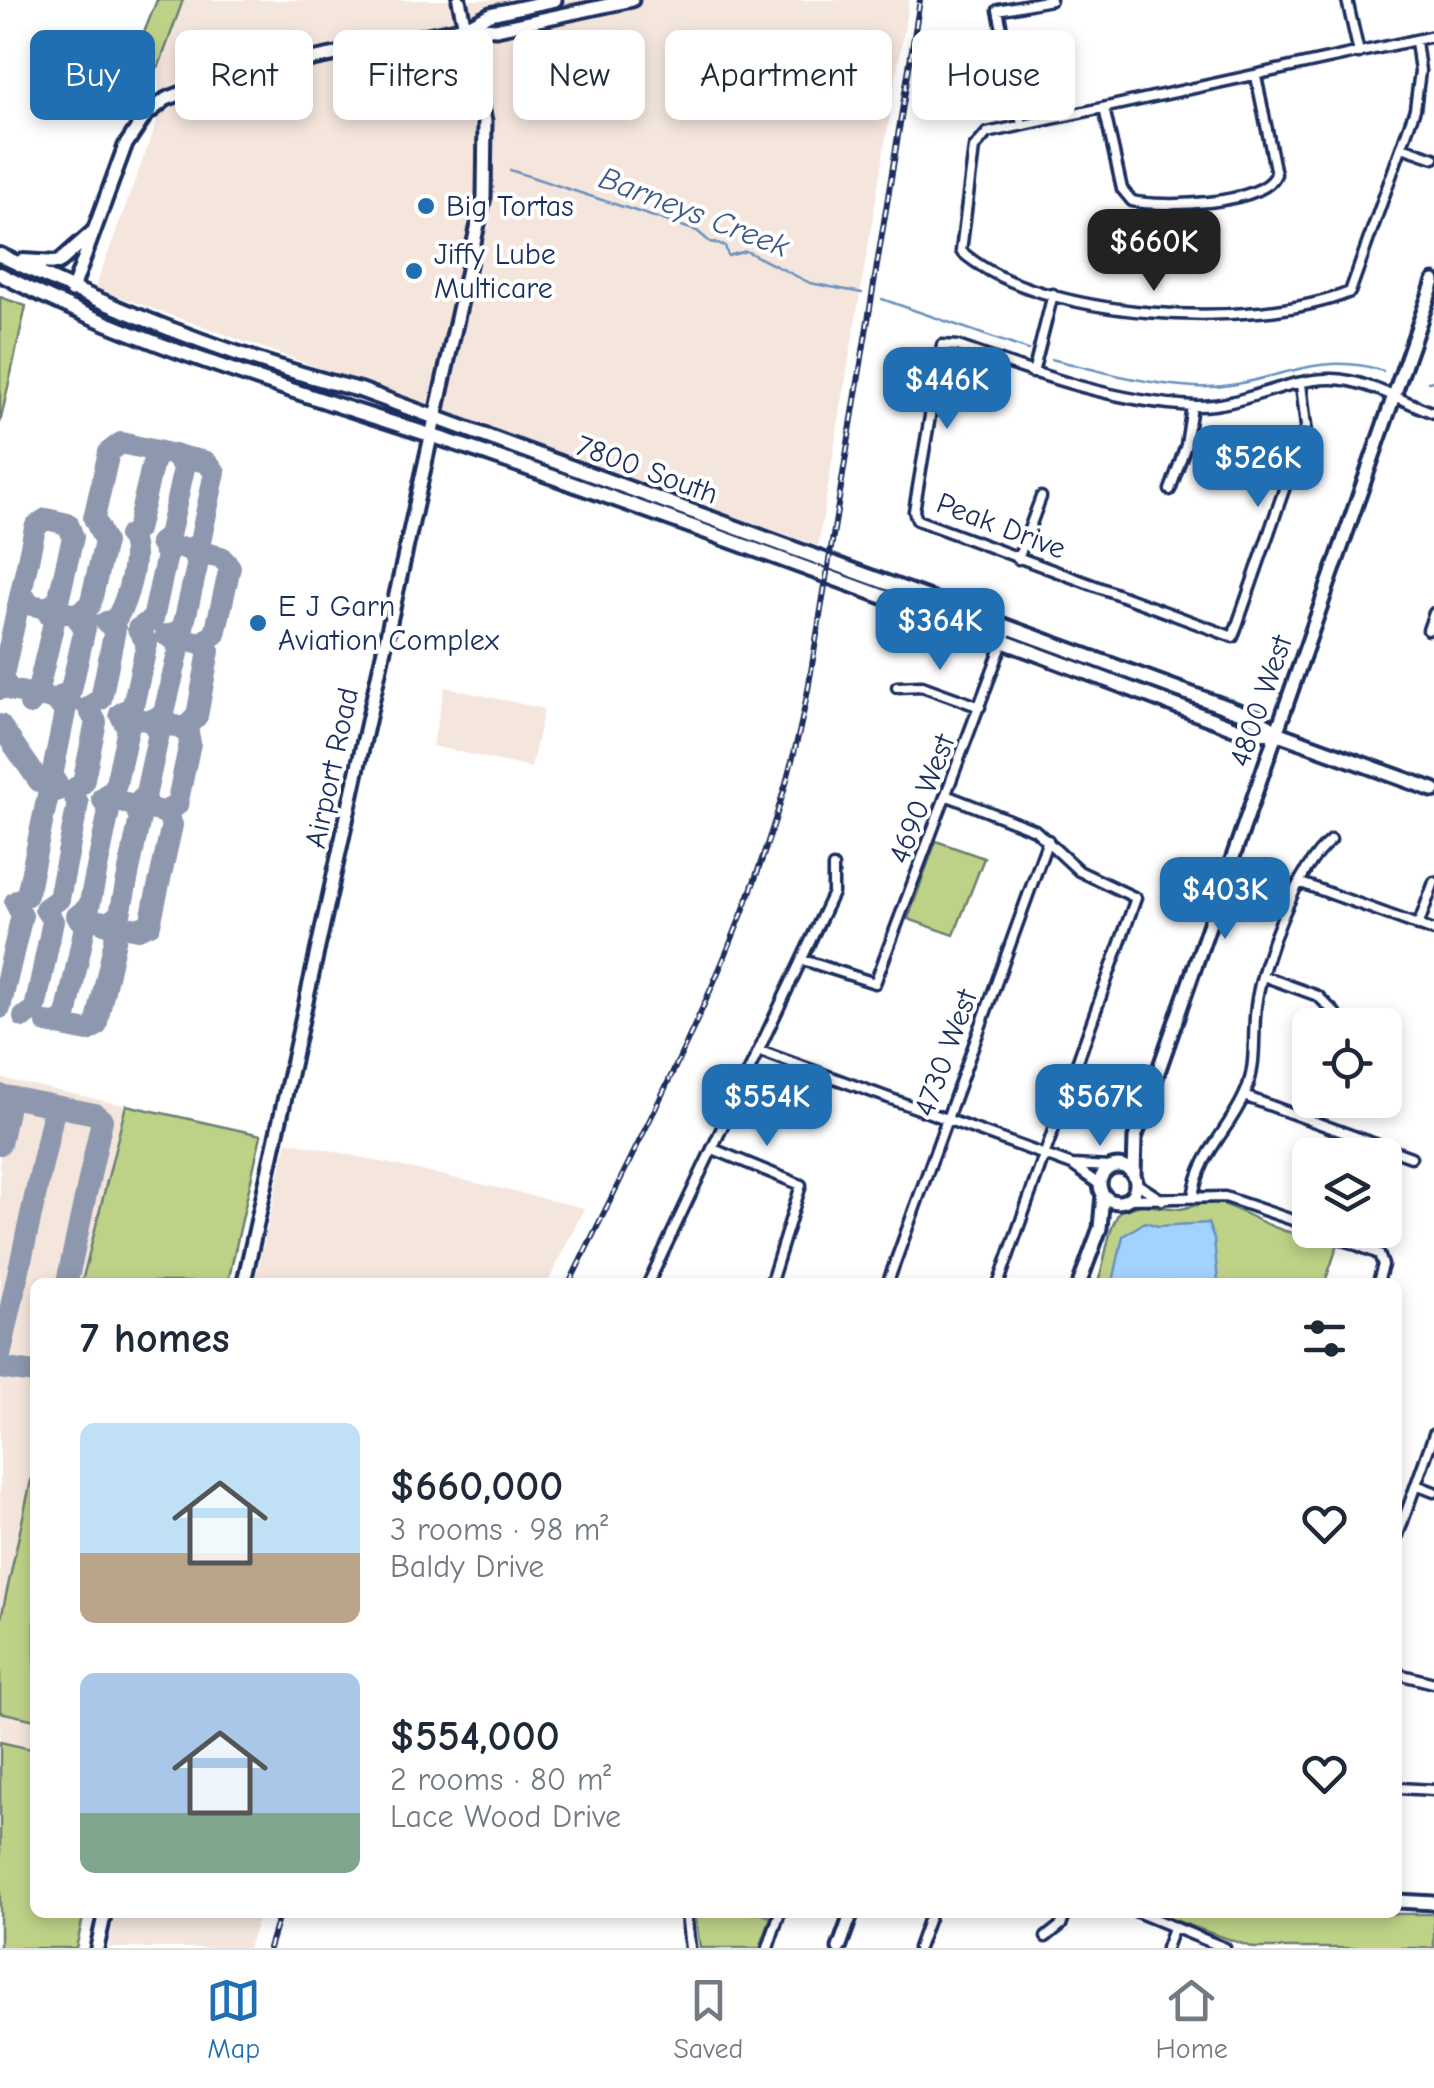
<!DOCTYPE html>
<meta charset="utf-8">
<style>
:root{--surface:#fff;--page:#f2f2f3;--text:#1f2937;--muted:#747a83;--line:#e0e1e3;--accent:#1f6fb2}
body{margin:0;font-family:"Comic Neue",sans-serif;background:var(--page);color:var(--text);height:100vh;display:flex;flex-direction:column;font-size:38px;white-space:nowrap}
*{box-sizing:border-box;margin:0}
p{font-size:32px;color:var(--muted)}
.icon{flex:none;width:55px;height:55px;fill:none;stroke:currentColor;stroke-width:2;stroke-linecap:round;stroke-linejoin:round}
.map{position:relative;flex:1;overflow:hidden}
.sheet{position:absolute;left:30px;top:1278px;width:1372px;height:640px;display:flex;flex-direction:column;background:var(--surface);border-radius:15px;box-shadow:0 5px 15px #0003}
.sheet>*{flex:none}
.banner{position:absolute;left:30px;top:30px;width:1375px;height:90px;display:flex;gap:20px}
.controls{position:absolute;left:1292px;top:1008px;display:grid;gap:20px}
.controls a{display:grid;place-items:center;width:110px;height:110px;border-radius:15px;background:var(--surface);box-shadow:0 5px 15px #0003;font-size:50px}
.price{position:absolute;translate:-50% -85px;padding:0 22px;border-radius:20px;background:var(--accent);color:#fff;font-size:32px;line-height:65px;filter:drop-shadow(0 2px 5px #0008)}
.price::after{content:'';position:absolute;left:50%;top:60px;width:30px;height:22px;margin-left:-15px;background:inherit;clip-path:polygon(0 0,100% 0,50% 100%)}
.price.current{background:#222;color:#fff}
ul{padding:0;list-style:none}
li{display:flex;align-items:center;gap:30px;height:250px;padding:0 50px}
li span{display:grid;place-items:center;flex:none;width:280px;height:200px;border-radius:15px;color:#555}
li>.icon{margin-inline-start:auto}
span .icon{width:120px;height:120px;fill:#fffc;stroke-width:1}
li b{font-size:42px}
h2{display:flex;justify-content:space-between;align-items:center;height:120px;padding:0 50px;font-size:42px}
.pill{padding:0 35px;border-radius:15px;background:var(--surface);box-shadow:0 5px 15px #0003;font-size:35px;line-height:90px}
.pill.current{background:var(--accent);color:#fff}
.tabs{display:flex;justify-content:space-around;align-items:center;height:140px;border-top:2px solid var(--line);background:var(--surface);font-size:28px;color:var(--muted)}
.tabs a{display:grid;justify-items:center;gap:5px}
.tabs .current{color:var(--accent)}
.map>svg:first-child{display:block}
.built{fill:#f4e6dd}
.green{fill:#bed287;stroke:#6c8072;stroke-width:2.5}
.water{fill:#a2d2fe;stroke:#6c91be;stroke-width:2.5}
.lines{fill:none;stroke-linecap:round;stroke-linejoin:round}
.stream{stroke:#6c91be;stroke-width:2.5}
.taxiway{stroke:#8d97ae;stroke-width:22}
.street-casing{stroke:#1b2f5e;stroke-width:15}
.secondary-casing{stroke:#1b2f5e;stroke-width:19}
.primary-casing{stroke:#1b2f5e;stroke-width:20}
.street{stroke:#fff;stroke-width:8}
.secondary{stroke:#fff;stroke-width:11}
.primary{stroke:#fff;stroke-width:12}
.rail-casing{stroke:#1b2f5e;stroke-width:6}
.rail{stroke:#fff;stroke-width:2.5;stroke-dasharray:8;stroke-linecap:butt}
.poi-dot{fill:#1f6fb2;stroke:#fff;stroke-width:4}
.labels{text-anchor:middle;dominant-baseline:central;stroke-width:8;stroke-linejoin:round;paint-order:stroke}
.poi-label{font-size:30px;fill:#1b2f5e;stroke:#fff;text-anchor:start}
.street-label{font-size:30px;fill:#1b2f5e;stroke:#fff}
.water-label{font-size:32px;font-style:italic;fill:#3d5886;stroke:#fff}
</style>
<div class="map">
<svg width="1434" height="1948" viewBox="0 0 1434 1948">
<rect width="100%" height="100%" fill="#fff"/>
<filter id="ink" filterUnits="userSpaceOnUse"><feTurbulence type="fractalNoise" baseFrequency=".01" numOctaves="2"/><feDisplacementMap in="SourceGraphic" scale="20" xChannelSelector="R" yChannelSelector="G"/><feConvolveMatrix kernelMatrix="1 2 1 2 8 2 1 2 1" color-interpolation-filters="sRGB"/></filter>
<g filter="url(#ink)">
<path class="built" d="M183,0H909L818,546L95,288L161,111L157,71Z
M445,687L544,709L531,768L432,746Z
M0,1078L261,1135L228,1282H35V1912L87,1913L78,1948H0Z
M287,1141L485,1185L584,1208L548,1282H255Z
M115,1913V1912L260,1913L248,1948H108Z"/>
<path class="green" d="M157,0H183L159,66L142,77L139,45Z
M0,297L26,306L0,423Z
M936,841L984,858L954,935L908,919Z
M126,1105L261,1135L228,1282H82Z
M1213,1201C1240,1208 1262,1225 1289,1232C1306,1237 1321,1238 1338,1244L1325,1282H1098C1107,1257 1106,1233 1120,1211L1141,1205L1181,1209Z
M35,1462V1720L0,1712V1623Z
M0,1742L35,1750V1912L84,1913L76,1948H0Z
M695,1913H760L771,1917L760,1948H700Z
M1154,1913L1434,1914V1948H1254Z"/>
<path class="water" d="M1145,1222L1158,1226L1208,1223L1214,1239L1218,1282H1113L1123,1236Z"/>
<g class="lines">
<path class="stream" d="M510,170L697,231L710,242L725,246L728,256L746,251L810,283L862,293
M882,299L1028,350
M1051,359C1097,370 1147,385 1195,387C1264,391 1311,347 1383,371
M1428,382L1434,381"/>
<path class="taxiway" d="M184,548L221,557L230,567L215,634L201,643
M45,608L86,617
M2,680L11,690L70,703
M0,689L35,528L36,526L46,519L68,524L73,537L58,601L47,608L31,605L21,593
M30,704L37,694L54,622L45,608
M145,720L185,728L197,716L209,651L201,643L166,635
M0,725L39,781L60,789
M164,812L177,805L190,743L188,733L178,727
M108,923L138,929L150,924L172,825L167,813L126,803
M0,1008L22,915L15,902L27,895L48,795L60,789L52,776L65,712L56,700L71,690L85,628L75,615L90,605L105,542L94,518L109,452L121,443L206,462L215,472L200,542L190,550L198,562L183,627L171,636L179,649L164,713L151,721L159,733L145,797L134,805L140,818L120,914L108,923
M24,1017L35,1009L53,921L45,909L59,899L78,803L71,791L83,783L96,722L88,707L101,699L115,629L106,622L115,620C127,604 142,552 129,536L137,530L154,458L163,453
M47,1023L88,1031L96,1026L116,936L112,926L100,921
M56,1024L66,1017L85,926L77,916L89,907L109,811L102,798L115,788L128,729L120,714L133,706L147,643L138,629L153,619L167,555L160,543L169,536L184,468L175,455
M0,1095L95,1114L102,1120L67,1282
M0,1095L8,1105L0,1144
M0,1356L53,1115L46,1104
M0,1368L35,1373"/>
<defs>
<path id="street" d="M1347,0L1359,53
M1416,41L1420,71L1415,109L1350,292C1255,331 1039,321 961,251L974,148L987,133L1434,36
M1104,108L1122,189L1132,201C1161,208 1265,205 1276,174L1256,76
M1022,125L998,10L1051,0
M1402,147L1434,158
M1033,373L1053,294
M1301,384L1306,426L1233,637L917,520L914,511L942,345L958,346C1034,373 1115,403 1196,406C1243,407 1286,378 1332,379C1364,379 1404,402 1434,413
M1170,490L1186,445L1192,406
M1018,559L1041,497
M1428,630L1434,613
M897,687L922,686L980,707
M948,796L1035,830L1079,871L1136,898L999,1282
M1301,883L1434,931
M1418,926L1434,882
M803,960L875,983L1008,629
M1263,976L1318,996L1335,1013
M760,1051L1072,1165L1100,1185
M1244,1096L1411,1157
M713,1149L801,1185L771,1282
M1072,1165L1110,1167
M1136,1183L1162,1200
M1193,1197C1199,1154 1227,1133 1244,1096C1258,1067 1252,1036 1256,1006C1261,962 1297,867 1331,840
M1128,1199L1225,1197L1310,1226
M1320,1230L1379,1254L1383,1265L1378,1282
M649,1282L833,893V867
M888,1282L1048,840
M1416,1485L1434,1492
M1398,1535L1434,1434
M1398,1674L1434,1683
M1398,1788L1434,1790
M686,1912L690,1948
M1137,1912L1225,1948
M1046,1937L1061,1925L1066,1912
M768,1948L780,1912
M918,1948L931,1912
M1166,1948L1173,1929"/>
<path id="secondary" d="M466,27L490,14L555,0
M72,291L125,146L145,116L166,99L226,77L466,27L496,29L632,0
M1100 1184a18 18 0 1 1 36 0a18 18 0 1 1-36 0Z
M1134,1175L1135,1138L1434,281
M244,1282L484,197L485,121L459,0
M1080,1282L1100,1228L1103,1194
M1398,1901L1434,1903
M97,1948L105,1912
M839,1948L852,1912"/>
<path id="primary" d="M0,255C116,311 235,358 360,390L1259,719L1277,733
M22,261L58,263L92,233
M0,274C156,355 330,400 496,457C748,545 998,639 1248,733H1277L1434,790"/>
</defs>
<use href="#street" class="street-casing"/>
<use href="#secondary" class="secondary-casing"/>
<use href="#primary" class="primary-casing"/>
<use href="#street" class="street"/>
<use href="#secondary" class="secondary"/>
<use href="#primary" class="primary"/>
<defs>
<path id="rail" d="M570,1282C663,1090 768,902 808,690L920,0
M269,1948L280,1912"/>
</defs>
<use href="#rail" class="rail-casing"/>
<use href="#rail" class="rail"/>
</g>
</g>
<g class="poi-dot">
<circle cx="426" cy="206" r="10"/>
<circle cx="414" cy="271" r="10"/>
<circle cx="258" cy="623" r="10"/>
</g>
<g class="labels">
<g class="poi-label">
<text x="446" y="206">Big Tortas</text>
<text x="434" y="254">Jiffy Lube<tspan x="434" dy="34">Multicare</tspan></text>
<text x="278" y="606">E J Garn<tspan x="278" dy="34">Aviation Complex</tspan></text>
</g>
<g class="street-label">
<text transform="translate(647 470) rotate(20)">7800 South</text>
<text transform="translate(1001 526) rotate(21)">Peak Drive</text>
<text transform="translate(1261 701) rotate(-71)">4800 West</text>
<text transform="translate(332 768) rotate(-78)">Airport Road</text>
<text transform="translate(922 799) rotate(-69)">4690 West</text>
<text transform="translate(946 1053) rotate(-70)">4730 West</text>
</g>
<g class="water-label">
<text transform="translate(694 212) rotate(21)">Barneys Creek</text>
</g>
</g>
</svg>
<div class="controls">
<a><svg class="icon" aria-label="locate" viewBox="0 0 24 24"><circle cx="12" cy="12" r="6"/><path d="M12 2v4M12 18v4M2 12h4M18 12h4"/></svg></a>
<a><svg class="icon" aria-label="layers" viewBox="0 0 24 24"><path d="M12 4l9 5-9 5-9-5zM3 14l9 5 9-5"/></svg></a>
</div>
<b class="price current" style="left:1154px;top:294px">$660K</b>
<b class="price" style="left:947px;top:432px">$446K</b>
<b class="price" style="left:1258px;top:510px">$526K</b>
<b class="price" style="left:940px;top:673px">$364K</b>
<b class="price" style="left:1225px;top:942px">$403K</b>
<b class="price" style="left:767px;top:1149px">$554K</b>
<b class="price" style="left:1100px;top:1149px">$567K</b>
<div class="banner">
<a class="pill current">Buy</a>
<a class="pill">Rent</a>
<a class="pill">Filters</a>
<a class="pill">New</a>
<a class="pill">Apartment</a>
<a class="pill">House</a>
</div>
<section class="sheet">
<h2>7 homes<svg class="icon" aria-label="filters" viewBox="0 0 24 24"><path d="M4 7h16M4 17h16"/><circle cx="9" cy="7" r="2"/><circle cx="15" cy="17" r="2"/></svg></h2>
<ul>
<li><span style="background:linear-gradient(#bfe0f5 65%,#b9a48a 0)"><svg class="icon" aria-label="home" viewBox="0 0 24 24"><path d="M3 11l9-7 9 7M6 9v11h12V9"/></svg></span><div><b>$660,000</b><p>3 rooms · 98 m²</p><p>Baldy Drive</p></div><svg class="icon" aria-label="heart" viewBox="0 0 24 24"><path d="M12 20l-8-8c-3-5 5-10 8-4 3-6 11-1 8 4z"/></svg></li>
<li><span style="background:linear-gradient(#a9c7e8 70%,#7fa58c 0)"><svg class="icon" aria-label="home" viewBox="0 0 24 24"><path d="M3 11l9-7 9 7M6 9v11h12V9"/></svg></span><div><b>$554,000</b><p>2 rooms · 80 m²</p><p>Lace Wood Drive</p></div><svg class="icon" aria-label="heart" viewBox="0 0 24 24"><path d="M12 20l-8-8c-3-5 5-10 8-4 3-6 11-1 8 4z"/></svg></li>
</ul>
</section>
</div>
<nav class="tabs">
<a class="current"><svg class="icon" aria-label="map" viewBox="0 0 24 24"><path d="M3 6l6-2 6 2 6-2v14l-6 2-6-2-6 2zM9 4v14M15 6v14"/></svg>Map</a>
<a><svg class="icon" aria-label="saved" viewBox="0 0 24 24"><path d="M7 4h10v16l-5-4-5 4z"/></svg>Saved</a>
<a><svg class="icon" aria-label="home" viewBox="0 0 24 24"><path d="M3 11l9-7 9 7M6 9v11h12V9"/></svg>Home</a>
</nav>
